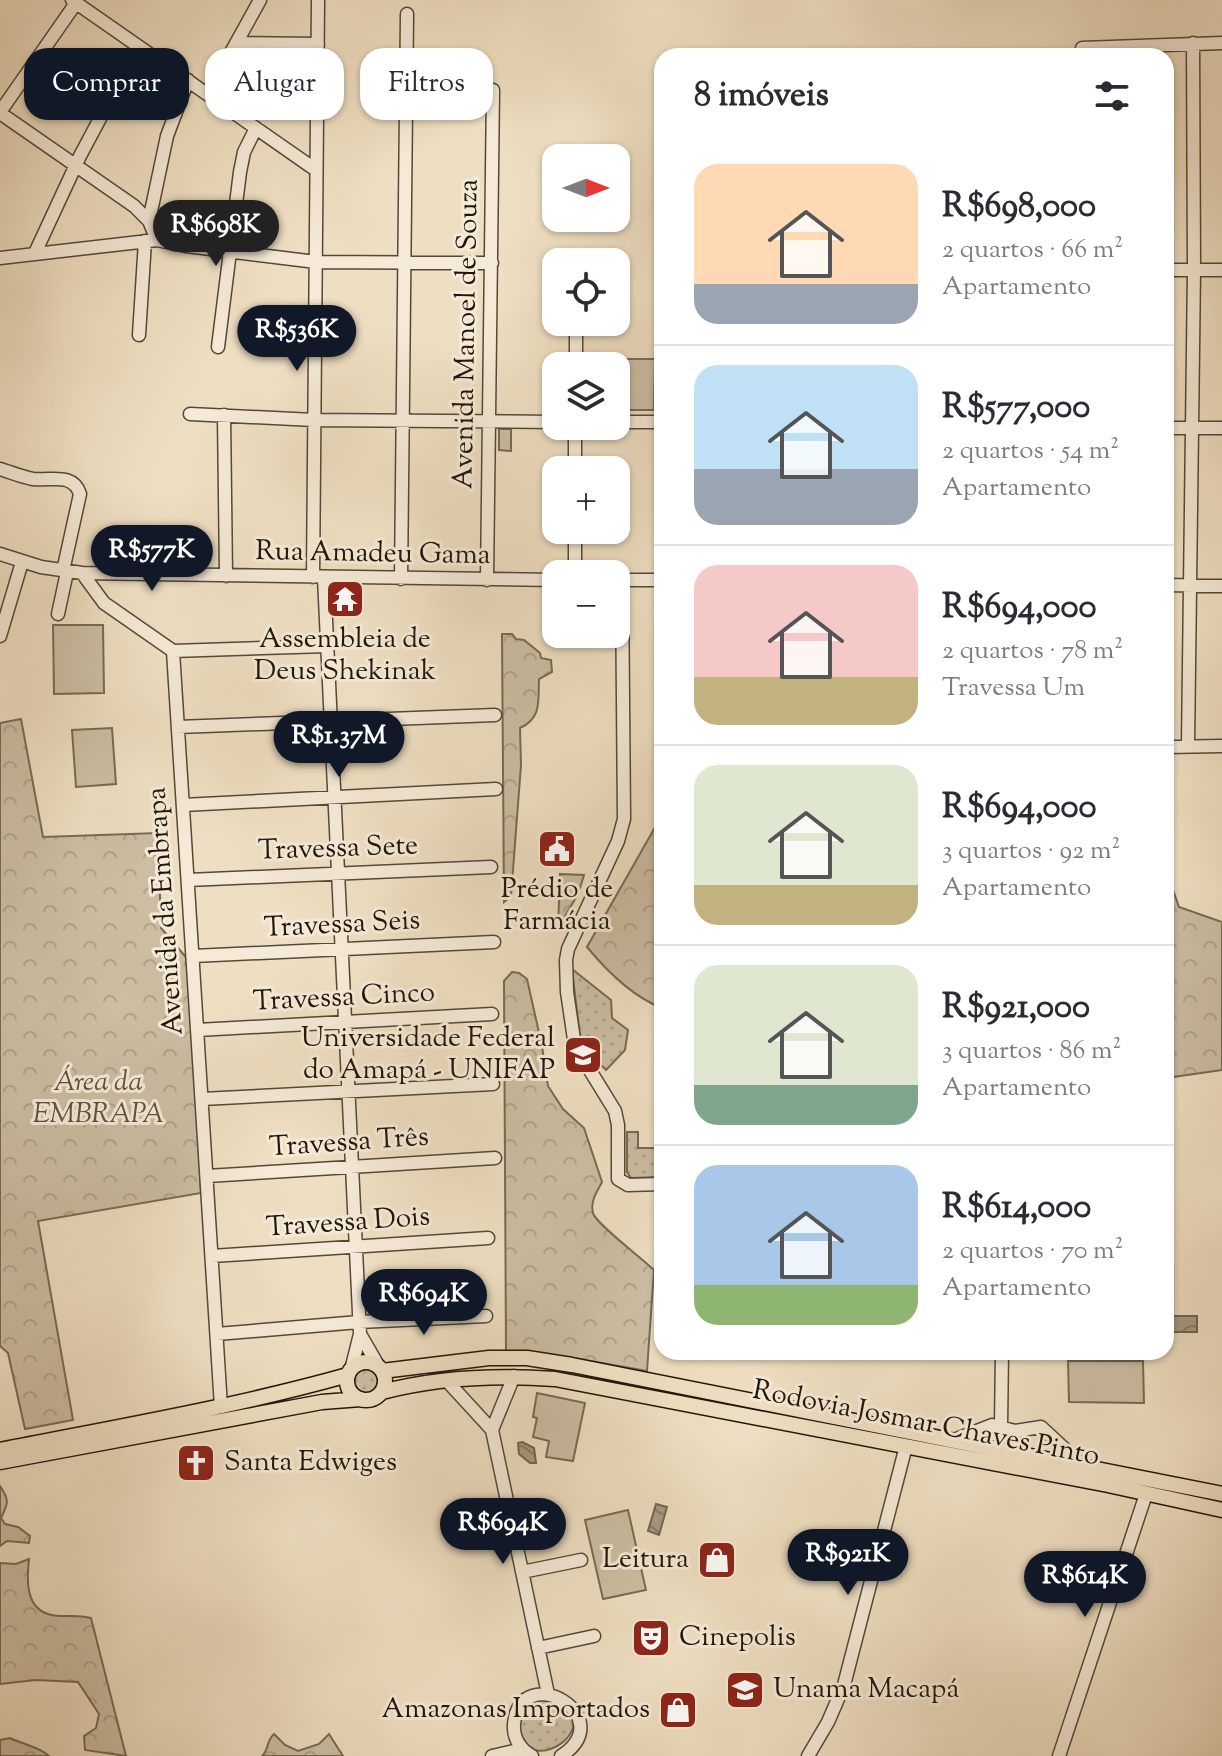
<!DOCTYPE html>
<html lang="pt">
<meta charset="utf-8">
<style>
:root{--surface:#fff;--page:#f2f2f3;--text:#2b2b33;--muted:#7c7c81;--line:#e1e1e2;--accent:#111827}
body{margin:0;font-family:"Sorts Mill Goudy",serif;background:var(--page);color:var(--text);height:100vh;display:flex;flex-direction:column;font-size:30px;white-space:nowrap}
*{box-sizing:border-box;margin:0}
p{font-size:26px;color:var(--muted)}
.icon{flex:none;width:44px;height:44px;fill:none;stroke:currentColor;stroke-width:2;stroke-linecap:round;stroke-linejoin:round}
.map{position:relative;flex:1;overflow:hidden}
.sheet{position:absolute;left:654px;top:48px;width:520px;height:1312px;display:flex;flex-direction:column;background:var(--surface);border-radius:24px;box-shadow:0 2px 6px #0004}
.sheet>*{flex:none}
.guide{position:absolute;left:24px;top:48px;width:510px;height:72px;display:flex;gap:16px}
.needle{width:52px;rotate:90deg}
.tools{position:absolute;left:542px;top:144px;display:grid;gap:16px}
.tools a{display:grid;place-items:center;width:88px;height:88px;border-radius:16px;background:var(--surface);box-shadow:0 2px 6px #0004;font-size:40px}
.price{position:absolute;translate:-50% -68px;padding:0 18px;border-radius:28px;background:var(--accent);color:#fff;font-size:26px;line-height:52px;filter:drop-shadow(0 2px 4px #0008)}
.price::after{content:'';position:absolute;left:50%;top:48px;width:24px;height:18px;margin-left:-12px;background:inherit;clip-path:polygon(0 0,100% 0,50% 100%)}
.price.on{background:#222;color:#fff}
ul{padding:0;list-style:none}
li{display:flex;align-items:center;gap:24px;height:200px;padding:0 40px}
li+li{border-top:2px solid var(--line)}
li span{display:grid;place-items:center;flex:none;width:224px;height:160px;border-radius:24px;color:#555}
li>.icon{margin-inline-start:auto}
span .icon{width:96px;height:96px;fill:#fffc;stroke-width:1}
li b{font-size:34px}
h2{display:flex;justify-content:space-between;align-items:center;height:96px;padding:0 40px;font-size:34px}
.chip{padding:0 28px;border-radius:24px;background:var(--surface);box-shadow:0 2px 6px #0004;font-size:28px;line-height:72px}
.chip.on{background:var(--accent);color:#fff}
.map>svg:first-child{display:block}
.grass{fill:#ccbda3;stroke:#766a57;stroke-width:2}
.forest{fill:url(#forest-crowns);stroke:#766a57;stroke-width:2}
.park{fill:url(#park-dots);stroke:#766a57;stroke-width:2}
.water{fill:url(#water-waves);stroke:#716654;stroke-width:2}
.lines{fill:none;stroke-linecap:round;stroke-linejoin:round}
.minor-casing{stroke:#534939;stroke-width:15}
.major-casing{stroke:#1f170b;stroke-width:17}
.minor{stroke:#f5ead7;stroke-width:12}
.major{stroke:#efdfc2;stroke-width:14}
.labels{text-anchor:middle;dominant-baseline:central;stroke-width:6;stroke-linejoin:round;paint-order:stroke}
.street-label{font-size:28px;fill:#1f170b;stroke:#f5ead7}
.poi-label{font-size:28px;fill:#1f170b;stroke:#f5ead7;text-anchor:end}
.park-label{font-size:28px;font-style:italic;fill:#5c5140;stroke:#f5ead7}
</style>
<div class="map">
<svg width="1222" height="1756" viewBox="0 0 1222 1756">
<defs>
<pattern id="forest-crowns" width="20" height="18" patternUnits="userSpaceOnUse" patternTransform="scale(2)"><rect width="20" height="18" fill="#ccbda3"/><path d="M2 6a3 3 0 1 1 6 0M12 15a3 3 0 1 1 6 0" fill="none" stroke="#afa28b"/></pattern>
<pattern id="park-dots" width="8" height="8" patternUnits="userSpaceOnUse" patternTransform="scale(2)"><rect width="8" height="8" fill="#ccbda3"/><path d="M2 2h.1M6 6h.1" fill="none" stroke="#afa28b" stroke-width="1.8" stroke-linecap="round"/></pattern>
<pattern id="water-waves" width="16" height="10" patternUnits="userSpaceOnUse" patternTransform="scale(2)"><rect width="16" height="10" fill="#a89b84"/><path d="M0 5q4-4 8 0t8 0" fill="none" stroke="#887d6a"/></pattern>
</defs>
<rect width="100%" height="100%" fill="#efdfc2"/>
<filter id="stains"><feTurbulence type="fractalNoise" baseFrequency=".0025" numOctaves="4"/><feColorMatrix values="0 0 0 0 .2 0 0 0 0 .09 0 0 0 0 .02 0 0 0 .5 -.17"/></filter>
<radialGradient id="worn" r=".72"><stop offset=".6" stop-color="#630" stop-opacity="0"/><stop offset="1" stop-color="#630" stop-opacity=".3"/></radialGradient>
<path class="grass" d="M584,359H655L654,410H616V366H584Z
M499,429H511V451L499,450Z
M53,625H103L104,693L54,694Z
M112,728L116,784L76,787L72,730Z
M1068,1361H1143L1144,1403L1069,1402Z
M537,1393L585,1403L573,1461L546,1457L549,1441L533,1437L537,1418L533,1417Z
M628,1510L646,1590L603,1599L585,1520Z"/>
<path class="forest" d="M502,634H512L516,639L524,640L540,653L541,658L551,660L552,672L539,679C538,701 542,718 520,728L521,765L511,896L504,902Z
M21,719L43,837L158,833L161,928L190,962L201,1193L38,1221L73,1420L25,1429L8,1353L0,1346V723Z
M662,815V1008C633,997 606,970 587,947Z
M1166,870L1179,907L1222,922V1070L1166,1078Z
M560,874L584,875L578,894L558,928Z
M512,972L519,973L527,979L542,1046L548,1086L563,1109L584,1128L602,1182C597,1192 590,1201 593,1213C595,1223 643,1259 654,1270L647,1371L573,1358L506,1351L504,981Z
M0,1486C10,1500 8,1504 1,1518L5,1524L18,1527L30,1536L29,1543L7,1541L0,1546Z
M29,1559C26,1585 26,1615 60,1616C72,1616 80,1615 91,1618L126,1756L85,1750L84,1736L96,1728L99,1714L78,1682L36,1680L0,1684V1563L16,1564Z
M274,1734L285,1745L298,1751L319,1744L329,1734L343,1756H262C269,1750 266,1741 274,1734Z
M10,1738C22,1744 40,1747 49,1756H0V1740Z"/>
<path class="park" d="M572,969L611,1000L612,1018L628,1030L625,1050L606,1070L581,1045Z
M627,1132H638V1148H660L662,1177L631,1178L627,1172Z
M351 1381a15 15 0 1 1 30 0a15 15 0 1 1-30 0Z
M534,1698L561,1699L574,1720C574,1740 550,1756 529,1749C525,1745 520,1738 516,1734L526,1703Z"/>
<path class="water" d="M1167,1316H1197V1332H1167Z
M522,1442L534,1448L536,1463H530L519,1454L518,1443Z
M656,1504L667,1507L659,1535L648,1531Z"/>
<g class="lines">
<defs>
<path id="minor" d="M72,0L316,170
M236,43L318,44
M1082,48L1222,43
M208,94L260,0
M0,112L76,3
M0,113L134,206L149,221L157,240L186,246L316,262L492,263
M149,221L167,136L188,80
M35,253L80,156L138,47
M0,258L157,240
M1166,270H1222
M139,335L145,241
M218,347L240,172L244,152L256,128
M576,366V322
M190,414L314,420L556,422
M224,415L226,576
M616,422H662
M575,426V470
M1166,428H1222
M0,469C10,472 22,477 33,479C50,481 73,472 80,494L63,571
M575,530V574
M0,554L41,567L82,573L556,580
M82,573L104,603L173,651
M313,577L318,0
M324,578L360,1334L351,1370
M401,579L407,14
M487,580L493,90
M616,580H662
M622,580L624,819L618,841L568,949L566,960L567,992L575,1046L615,1111L618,1125V1179L628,1185L662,1184
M1166,585L1222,586
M58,614L67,572
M0,636L22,562
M173,651L221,1407
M173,651L327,646
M178,727L495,715
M1188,746L1194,270L1193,43
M1166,747L1222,746
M183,805L496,789
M188,880L491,867
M193,956L494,942
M198,1030L492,1014
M202,1099L493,1084
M207,1176L495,1158
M212,1256L488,1238
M217,1334L359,1322L486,1316
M360,1334L379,1367
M447,1381L492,1430L548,1694
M1001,1426L1002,1352
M492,1430L514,1376
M954,1440L992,1425L1015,1431L1041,1427L1083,1466
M522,1572L581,1560
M538,1648L594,1636
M492,1756L523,1749
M532,1756C520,1749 513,1738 514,1724C520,1659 622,1716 561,1756
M808,1756L828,1722L844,1685L906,1446
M1059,1756L1146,1494"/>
<path id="major" d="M347 1381a19 19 0 1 1 38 0a19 19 0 1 1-38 0Z
M382,1371L489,1358H527L572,1365L1222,1494
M382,1392C439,1377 497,1375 555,1379L1108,1485L1222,1510
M0,1450C117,1427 234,1407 348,1375
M0,1462L322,1402L361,1399"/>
</defs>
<use href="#minor" class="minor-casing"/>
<use href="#major" class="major-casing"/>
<use href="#minor" class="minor"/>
<use href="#major" class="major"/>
</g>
<defs>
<symbol id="temple-square" viewBox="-11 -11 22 22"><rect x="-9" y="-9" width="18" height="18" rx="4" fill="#8f2418" stroke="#f5ead7"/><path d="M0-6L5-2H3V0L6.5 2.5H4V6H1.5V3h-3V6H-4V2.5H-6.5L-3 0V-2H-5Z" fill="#fff"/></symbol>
<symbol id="civic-square" viewBox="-11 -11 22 22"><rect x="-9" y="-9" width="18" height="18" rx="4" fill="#8f2418" stroke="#f5ead7"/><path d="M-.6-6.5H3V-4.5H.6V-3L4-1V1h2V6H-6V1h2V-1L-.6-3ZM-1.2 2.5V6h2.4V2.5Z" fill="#fff"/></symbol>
<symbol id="university-square" viewBox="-11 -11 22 22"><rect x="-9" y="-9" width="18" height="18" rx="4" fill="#8f2418" stroke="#f5ead7"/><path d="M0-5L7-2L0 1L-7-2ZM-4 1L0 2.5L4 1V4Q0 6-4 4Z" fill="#fff"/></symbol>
<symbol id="church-square" viewBox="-11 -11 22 22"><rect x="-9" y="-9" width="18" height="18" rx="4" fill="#8f2418" stroke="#f5ead7"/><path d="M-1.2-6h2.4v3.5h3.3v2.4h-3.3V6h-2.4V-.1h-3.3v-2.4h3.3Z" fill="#fff"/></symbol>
<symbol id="shop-square" viewBox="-11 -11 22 22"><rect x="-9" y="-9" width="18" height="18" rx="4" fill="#8f2418" stroke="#f5ead7"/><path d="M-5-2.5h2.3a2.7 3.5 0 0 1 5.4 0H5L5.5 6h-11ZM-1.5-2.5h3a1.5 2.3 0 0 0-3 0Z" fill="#fff"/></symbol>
<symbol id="theatre-square" viewBox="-11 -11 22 22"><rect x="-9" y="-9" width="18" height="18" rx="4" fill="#8f2418" stroke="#f5ead7"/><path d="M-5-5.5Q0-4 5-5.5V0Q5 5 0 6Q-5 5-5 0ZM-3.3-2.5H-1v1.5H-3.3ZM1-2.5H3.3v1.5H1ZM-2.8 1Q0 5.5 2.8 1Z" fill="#fff"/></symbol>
</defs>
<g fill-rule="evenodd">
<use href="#temple-square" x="323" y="577" width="44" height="44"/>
<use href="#civic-square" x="535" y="827" width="44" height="44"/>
<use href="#university-square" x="561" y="1033" width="44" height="44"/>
<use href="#church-square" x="174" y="1441" width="44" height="44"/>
<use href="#shop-square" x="695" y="1538" width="44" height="44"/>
<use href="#theatre-square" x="629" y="1616" width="44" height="44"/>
<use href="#university-square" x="723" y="1668" width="44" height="44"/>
<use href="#shop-square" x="656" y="1688" width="44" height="44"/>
</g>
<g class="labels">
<g class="street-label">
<text transform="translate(467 334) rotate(-89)">Avenida Manoel de Souza</text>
<text transform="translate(373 554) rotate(1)">Rua Amadeu Gama</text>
<text transform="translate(338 849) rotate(-2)">Travessa Sete</text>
<text transform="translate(166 911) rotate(-94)">Avenida da Embrapa</text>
<text transform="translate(342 925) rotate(-3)">Travessa Seis</text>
<text transform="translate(344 998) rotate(-3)">Travessa Cinco</text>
<text transform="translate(349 1143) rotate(-4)">Travessa Três</text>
<text transform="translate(348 1223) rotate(-4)">Travessa Dois</text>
<text transform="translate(926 1424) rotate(11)">Rodovia Josmar Chaves Pinto</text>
</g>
<g class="poi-label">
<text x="345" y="640" text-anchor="middle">Assembleia de<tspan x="345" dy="32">Deus Shekinak</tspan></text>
<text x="557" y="890" text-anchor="middle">Prédio de<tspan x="557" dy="32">Farmácia</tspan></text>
<text x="555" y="1039">Universidade Federal<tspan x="555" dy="32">do Amapá - UNIFAP</tspan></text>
<text x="224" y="1463" text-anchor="start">Santa Edwiges</text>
<text x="689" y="1560">Leitura</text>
<text x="679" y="1638" text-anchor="start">Cinepolis</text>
<text x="773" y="1690" text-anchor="start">Unama Macapá</text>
<text x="650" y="1710">Amazonas Importados</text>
</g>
<g class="park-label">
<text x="98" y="1083">Área da<tspan x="98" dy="32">EMBRAPA</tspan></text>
</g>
</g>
<rect width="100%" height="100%" filter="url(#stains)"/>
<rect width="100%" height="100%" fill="url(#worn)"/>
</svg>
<div class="tools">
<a><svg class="needle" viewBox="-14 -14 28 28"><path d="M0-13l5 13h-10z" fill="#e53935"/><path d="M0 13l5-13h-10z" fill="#7c7c81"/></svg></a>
<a><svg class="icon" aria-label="locate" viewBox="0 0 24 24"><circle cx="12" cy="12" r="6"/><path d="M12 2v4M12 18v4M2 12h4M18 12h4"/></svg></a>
<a><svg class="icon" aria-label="layers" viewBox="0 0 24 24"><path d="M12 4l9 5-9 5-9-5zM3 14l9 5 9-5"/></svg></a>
<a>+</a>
<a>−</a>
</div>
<b class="price on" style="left:216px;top:268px">R$698K</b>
<b class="price" style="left:297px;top:373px">R$536K</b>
<b class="price" style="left:152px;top:593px">R$577K</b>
<b class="price" style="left:339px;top:779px">R$1.37M</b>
<b class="price" style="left:424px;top:1337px">R$694K</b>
<b class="price" style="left:503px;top:1566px">R$694K</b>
<b class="price" style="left:848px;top:1597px">R$921K</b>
<b class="price" style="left:1085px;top:1619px">R$614K</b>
<div class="guide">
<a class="chip on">Comprar</a>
<a class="chip">Alugar</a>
<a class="chip">Filtros</a>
</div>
<section class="sheet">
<h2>8 imóveis<svg class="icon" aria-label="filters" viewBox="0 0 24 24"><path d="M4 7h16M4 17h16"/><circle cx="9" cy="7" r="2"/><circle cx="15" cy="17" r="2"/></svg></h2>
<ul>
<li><span style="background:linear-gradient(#ffd9b3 75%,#9aa5b1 0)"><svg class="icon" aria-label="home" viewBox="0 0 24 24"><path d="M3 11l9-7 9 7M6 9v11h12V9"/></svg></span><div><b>R$698,000</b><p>2 quartos · 66 m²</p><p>Apartamento</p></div></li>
<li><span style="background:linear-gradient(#bfe0f5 65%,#9aa5b1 0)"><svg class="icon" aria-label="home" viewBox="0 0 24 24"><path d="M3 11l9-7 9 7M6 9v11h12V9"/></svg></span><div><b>R$577,000</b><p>2 quartos · 54 m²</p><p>Apartamento</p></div></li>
<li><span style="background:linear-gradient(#f6c9c9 70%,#c2b280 0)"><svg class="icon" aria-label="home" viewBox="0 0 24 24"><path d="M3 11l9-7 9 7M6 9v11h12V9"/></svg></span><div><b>R$694,000</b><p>2 quartos · 78 m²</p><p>Travessa Um</p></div></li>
<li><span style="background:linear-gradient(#dfe7d0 75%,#c2b280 0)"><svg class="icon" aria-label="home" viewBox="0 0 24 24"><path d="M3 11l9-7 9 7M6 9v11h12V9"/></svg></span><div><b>R$694,000</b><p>3 quartos · 92 m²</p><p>Apartamento</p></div></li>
<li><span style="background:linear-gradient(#dfe7d0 75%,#7fa58c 0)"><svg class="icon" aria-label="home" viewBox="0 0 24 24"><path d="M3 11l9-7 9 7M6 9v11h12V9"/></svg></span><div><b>R$921,000</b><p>3 quartos · 86 m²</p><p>Apartamento</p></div></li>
<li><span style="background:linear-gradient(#a9c7e8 75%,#8fb573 0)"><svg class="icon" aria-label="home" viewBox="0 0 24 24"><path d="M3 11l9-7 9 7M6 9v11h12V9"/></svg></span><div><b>R$614,000</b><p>2 quartos · 70 m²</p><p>Apartamento</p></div></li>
</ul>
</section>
</div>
